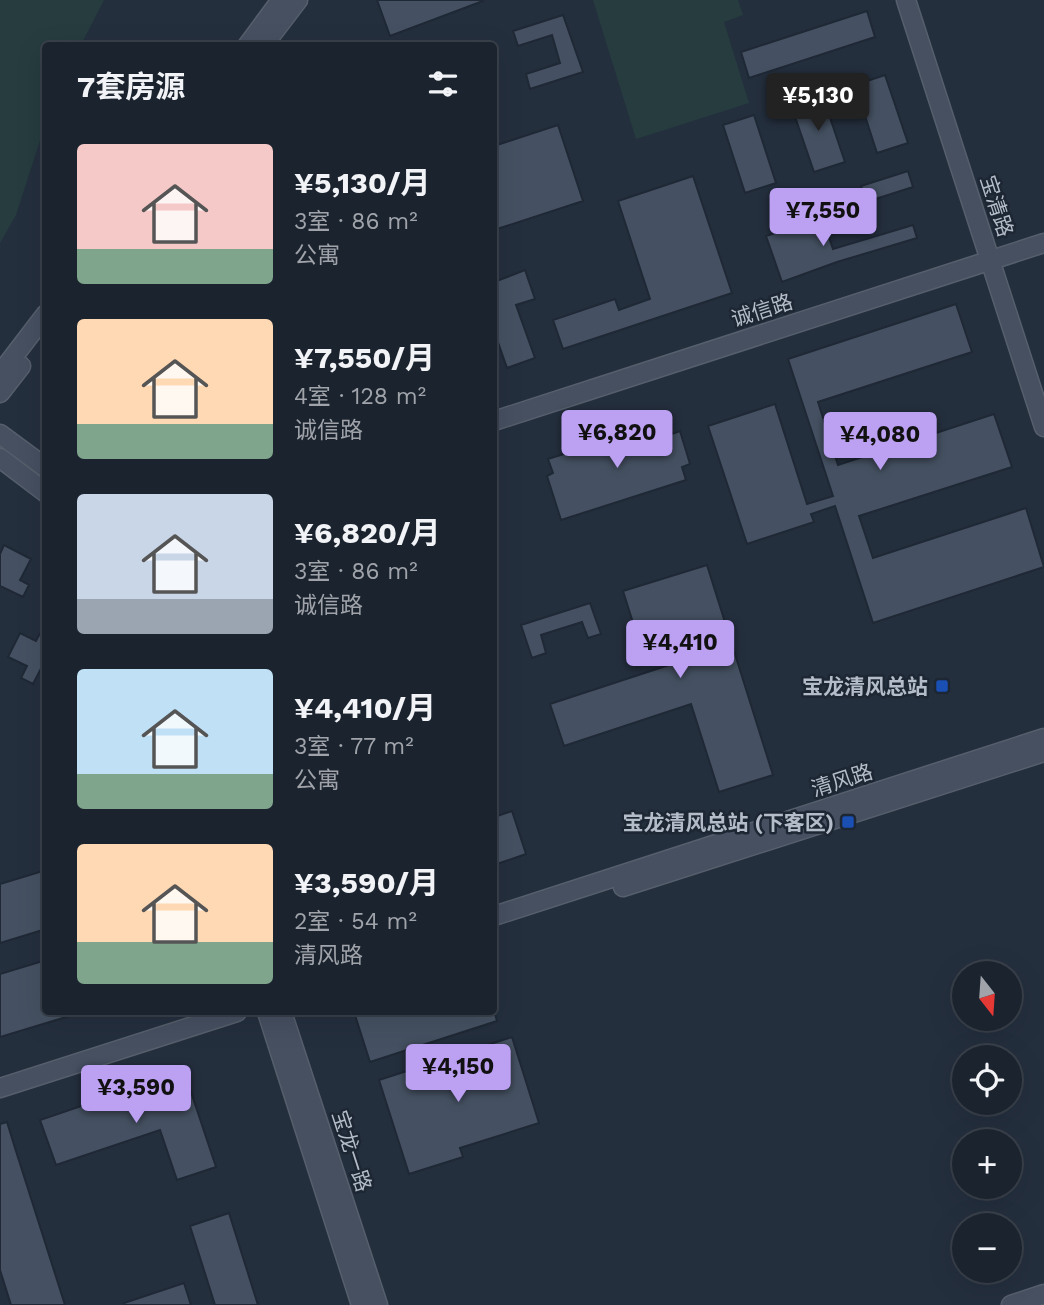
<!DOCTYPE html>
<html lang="zh">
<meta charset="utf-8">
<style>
:root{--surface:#1b232e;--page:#282f3a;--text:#f1f3f6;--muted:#a0a4aa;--line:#39404a;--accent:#bca0f2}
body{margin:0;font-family:"Work Sans","Noto Sans SC",sans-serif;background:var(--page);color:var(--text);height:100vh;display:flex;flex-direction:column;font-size:26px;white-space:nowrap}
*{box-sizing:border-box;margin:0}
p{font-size:23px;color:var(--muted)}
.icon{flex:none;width:38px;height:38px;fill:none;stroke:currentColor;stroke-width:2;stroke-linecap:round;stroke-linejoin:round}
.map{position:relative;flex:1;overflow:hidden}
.panel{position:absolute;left:42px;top:42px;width:455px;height:973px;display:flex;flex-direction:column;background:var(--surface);border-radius:7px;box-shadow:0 7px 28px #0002,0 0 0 2px var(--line)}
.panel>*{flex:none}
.needle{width:46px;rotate:163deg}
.buttons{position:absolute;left:952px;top:961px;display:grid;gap:14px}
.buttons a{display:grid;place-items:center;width:70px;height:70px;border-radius:50%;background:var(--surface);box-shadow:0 7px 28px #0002,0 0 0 2px var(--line);font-size:35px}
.price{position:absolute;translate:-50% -60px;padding:0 16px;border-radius:7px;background:var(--accent);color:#111;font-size:23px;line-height:46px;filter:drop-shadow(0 2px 4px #0008)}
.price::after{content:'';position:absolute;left:50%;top:42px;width:21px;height:16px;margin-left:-10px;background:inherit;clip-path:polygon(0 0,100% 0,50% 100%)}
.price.on{background:#222;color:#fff}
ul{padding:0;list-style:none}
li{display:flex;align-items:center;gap:21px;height:175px;padding:0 35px}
li span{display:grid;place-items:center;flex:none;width:196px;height:140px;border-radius:7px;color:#555}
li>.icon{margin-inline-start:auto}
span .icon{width:84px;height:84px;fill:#fffc;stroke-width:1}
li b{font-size:30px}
h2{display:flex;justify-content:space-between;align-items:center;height:84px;padding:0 35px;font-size:30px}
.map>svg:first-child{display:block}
.green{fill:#263c3f}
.building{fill:#455162;stroke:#1f2835;stroke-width:2}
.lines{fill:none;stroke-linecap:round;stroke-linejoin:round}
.secondary-casing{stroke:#565f6c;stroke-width:21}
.secondary{stroke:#465061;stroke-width:18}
.transit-dot{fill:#1a4fb4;stroke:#1d2633;stroke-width:2.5}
.labels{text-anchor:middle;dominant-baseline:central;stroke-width:5;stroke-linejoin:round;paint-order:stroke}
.street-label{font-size:21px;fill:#b4bcc9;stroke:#1d2633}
.poi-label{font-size:21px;font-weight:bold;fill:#b4bcc9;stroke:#1d2633;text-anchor:end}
</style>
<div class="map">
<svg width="1044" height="1305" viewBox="0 0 1044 1305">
<rect width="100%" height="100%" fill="#242f3e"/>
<path class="green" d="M0,0H104L81,45L46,46L45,125L16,215L0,243Z
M593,0H738L743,15L724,22L749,103L636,139Z"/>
<path class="building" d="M377,0H482L483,1L390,36Z
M867,11L875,37L749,78L741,52Z
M563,15L583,72L530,89L526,74L560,63L552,35L518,46L513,31Z
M885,75L908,143L877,153L855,85Z
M822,94L845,162L814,172L791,105Z
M754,115L776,183L745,193L723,125Z
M558,125L583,201L494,230V146Z
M908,171L913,187L866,202L861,186Z
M693,176L732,293L563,349L553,320L615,299L619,310L650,299L618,201Z
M822,217L833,249L913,225L917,238L837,262L782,282L766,236Z
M525,270L535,299L516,305L535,358L507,368L494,331V282Z
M956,304L972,352L818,402L838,465L994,414L1012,467L859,516L873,558L1026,508L1044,567L873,623L835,506L811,514L814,522L747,544L708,426L775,404L807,504L833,496L788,359Z
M668,421L672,434L680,431L690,464L682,467L686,480L561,520L547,476L553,473L548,459Z
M4,545L31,559L20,580L29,585L23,597L0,586V554Z
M707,565L773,775L719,792L691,704L564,746L550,704L678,662L671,639L641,648L623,591Z
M590,603L601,634L588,638L582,622L541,635L546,653L532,658L521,625Z
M46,622V659L33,684L21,678L27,666L8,657L20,633L36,641Z
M512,811L526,854L494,865V817Z
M46,870V929L0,943V884Z
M46,960V1012H76V1014L0,1037V974Z
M494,1011L497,1021L370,1062L354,1012Z
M512,1037L539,1123L460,1148L463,1157L409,1174L379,1080Z
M184,1071L216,1167L177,1180L160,1130L56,1165L40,1120Z
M7,1122L15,1148L65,1305H11L0,1270V1124Z
M229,1213L258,1305H215L190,1226Z
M184,1283L191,1305H124V1303Z"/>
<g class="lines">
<defs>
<path id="secondary" d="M906,0L1044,427
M247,46L281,0
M263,46L298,0
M0,374L46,314
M0,393L21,366
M494,421L1044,243
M0,434L46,468
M0,458L46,493
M623,887L1044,752
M494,916L1044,738
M267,1012L361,1305
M282,1012L378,1305
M0,1088L237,1012
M1011,1305L1044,1294"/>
</defs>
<use href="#secondary" class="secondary-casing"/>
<use href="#secondary" class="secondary"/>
</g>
<g class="transit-dot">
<rect x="935" y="679" width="14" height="14" rx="3.5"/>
<rect x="841" y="815" width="14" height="14" rx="3.5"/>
</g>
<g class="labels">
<g class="street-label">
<text transform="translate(997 206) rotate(72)">宝清路</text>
<text transform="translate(762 310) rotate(-18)">诚信路</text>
<text transform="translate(842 780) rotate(-18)">清风路</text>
<text transform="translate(352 1151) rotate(72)">宝龙一路</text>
</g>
<g class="poi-label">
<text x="928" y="686">宝龙清风总站</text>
<text x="834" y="822">宝龙清风总站 (下客区)</text>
</g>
</g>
</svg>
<div class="buttons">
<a><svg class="needle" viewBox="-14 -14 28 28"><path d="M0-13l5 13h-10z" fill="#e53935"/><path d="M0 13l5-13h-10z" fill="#a0a4aa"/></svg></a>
<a><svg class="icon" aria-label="locate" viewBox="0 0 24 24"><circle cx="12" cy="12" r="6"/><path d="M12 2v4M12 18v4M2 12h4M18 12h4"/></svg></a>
<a>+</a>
<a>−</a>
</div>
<b class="price on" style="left:818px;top:133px">¥5,130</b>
<b class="price" style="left:823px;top:248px">¥7,550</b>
<b class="price" style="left:617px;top:470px">¥6,820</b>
<b class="price" style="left:880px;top:472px">¥4,080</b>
<b class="price" style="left:680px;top:680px">¥4,410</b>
<b class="price" style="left:458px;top:1104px">¥4,150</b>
<b class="price" style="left:136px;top:1125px">¥3,590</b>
<section class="panel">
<h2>7套房源<svg class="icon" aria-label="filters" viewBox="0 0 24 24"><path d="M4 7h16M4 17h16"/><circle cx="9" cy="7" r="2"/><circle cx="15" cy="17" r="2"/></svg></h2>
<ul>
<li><span style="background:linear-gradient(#f6c9c9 75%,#7fa58c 0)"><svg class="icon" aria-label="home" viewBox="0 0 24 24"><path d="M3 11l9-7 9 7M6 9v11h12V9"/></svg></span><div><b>¥5,130/月</b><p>3室 · 86 m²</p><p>公寓</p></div></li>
<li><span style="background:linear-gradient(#ffd9b3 75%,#7fa58c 0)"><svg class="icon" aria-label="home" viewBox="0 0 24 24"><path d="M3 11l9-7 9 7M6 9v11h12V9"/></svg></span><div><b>¥7,550/月</b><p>4室 · 128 m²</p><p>诚信路</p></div></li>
<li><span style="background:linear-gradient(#c9d6e8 75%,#9aa5b1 0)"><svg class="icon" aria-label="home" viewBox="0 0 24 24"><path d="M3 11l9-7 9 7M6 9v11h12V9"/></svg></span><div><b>¥6,820/月</b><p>3室 · 86 m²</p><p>诚信路</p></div></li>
<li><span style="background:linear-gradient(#bfe0f5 75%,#7fa58c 0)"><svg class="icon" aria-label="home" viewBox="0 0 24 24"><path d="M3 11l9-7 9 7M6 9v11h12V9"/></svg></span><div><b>¥4,410/月</b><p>3室 · 77 m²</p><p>公寓</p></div></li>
<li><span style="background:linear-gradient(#ffd9b3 70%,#7fa58c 0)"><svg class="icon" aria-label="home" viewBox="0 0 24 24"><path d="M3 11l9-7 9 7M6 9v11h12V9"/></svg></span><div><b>¥3,590/月</b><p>2室 · 54 m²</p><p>清风路</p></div></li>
</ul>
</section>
</div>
